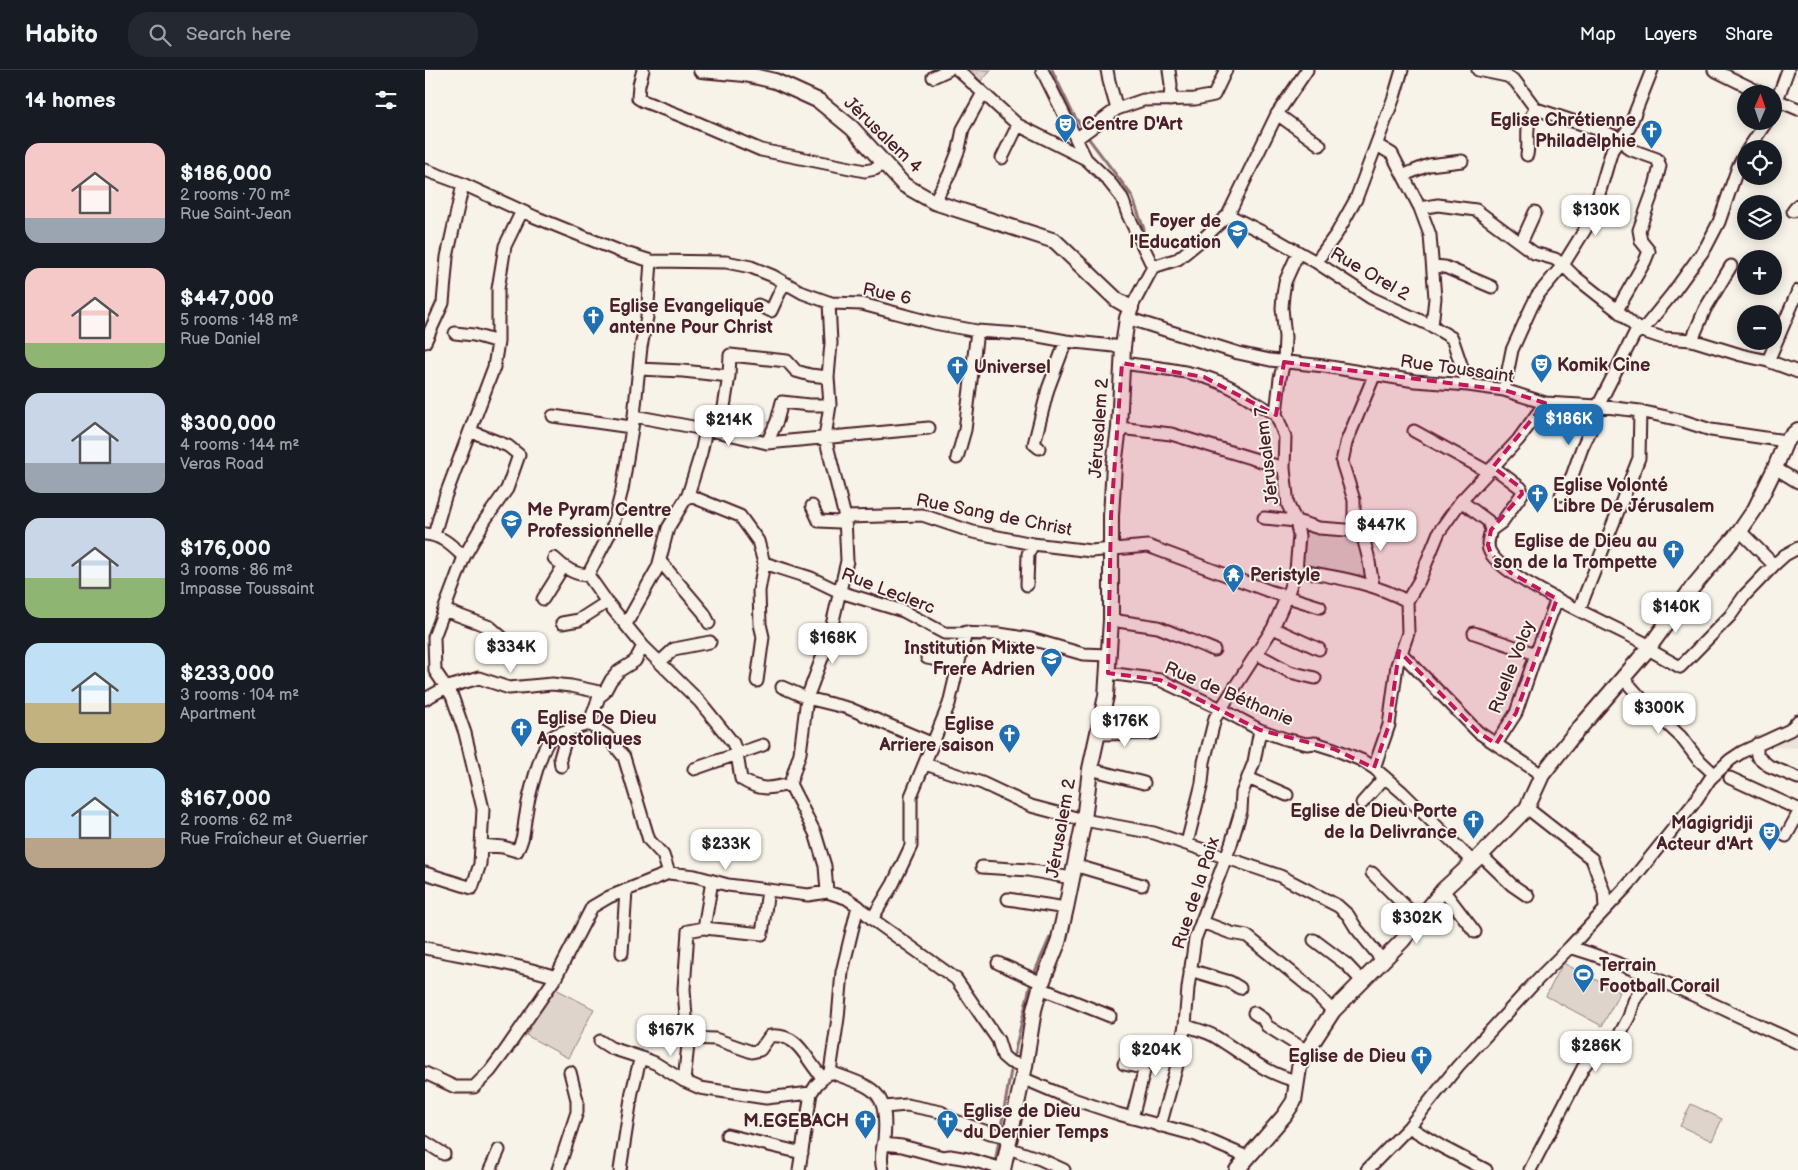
<!DOCTYPE html>
<meta charset="utf-8">
<style>
:root{--surface:#171b24;--page:#242831;--text:#f1f3f6;--muted:#9ea1a6;--line:#363941;--accent:#1f6fb2}
body{margin:0;font-family:"Balsamiq Sans",sans-serif;background:var(--page);color:var(--text);height:100vh;display:flex;flex-direction:column;font-size:19px;white-space:nowrap}
*{box-sizing:border-box;margin:0}
p{font-size:16px;color:var(--muted)}
.icon{flex:none;width:28px;height:28px;fill:none;stroke:currentColor;stroke-width:2;stroke-linecap:round;stroke-linejoin:round}
.map{position:relative;flex:1;overflow:hidden}
.panel{display:flex;flex-direction:column;background:var(--surface);width:425px}
.panel>*{flex:none}
.needle{width:32px;rotate:2deg}
.buttons{position:absolute;left:1312px;top:15px;display:grid;gap:10px}
.buttons a{display:grid;place-items:center;width:45px;height:45px;border-radius:50%;background:var(--surface);box-shadow:0 2px 12px #0003;font-size:25px}
.price{position:absolute;translate:-50% -42px;padding:0 11px;border-radius:10px;background:#fff;color:#222;font-size:16px;line-height:32px;filter:drop-shadow(0 1px 2px #0008)}
.price::after{content:'';position:absolute;left:50%;top:30px;width:15px;height:11px;margin-left:-8px;background:inherit;clip-path:polygon(0 0,100% 0,50% 100%)}
.price.selected{background:var(--accent);color:#fff}
ul{padding:0;list-style:none}
li{display:flex;align-items:center;gap:15px;height:125px;padding:0 25px}
li span{display:grid;place-items:center;flex:none;width:140px;height:100px;border-radius:15px;color:#555}
li>.icon{margin-inline-start:auto}
span .icon{width:60px;height:60px;fill:#fffc;stroke-width:1}
li b{font-size:21px}
h2{display:flex;justify-content:space-between;align-items:center;height:60px;padding:0 25px;font-size:21px}
header{display:flex;align-items:center;gap:30px;box-sizing:border-box;height:70px;padding:0 25px;background:var(--surface);border-bottom:1px solid var(--line)}
header strong{font-size:24px}
nav{display:flex;gap:28px;margin-inline-start:auto;font-size:18px}
.search{width:350px;height:45px;background:var(--page);display:flex;align-items:center;gap:12px;box-sizing:border-box;padding:0 18px;border-radius:20px;color:var(--muted);font-size:19px}
main{display:flex;flex:1;min-height:0}
.map>svg:first-child{display:block}
.built{fill:#eae3da}
.grass{fill:#ded4cc;stroke:#947a7c}
.park{fill:url(#park-dots);stroke:#947a7c}
.lines{fill:none;stroke-linecap:round;stroke-linejoin:round}
.stream{stroke:#8e7275;stroke-width:3}
.minor-casing{stroke:#4a1f2b;stroke-width:15}
.tertiary-casing{stroke:#4a1f2b;stroke-width:18}
.minor{stroke:#f7f3e8;stroke-width:11}
.tertiary{stroke:#f7f3e8;stroke-width:14}
.marked{fill:#c2185b;fill-opacity:0.2;stroke:#c2185b;stroke-width:4;stroke-dasharray:10 6;stroke-linejoin:round}
.labels{text-anchor:middle;dominant-baseline:central;stroke-width:4;stroke-linejoin:round;paint-order:stroke}
.poi-label{font-size:18px;font-weight:bold;fill:#4a1f2b;stroke:#f7f3e8;text-anchor:start}
.street-label{font-size:18px;fill:#4a1f2b;stroke:#f7f3e8}
</style>
<header>
<strong>Habito</strong>
<div class="search"><svg class="icon" aria-label="search" viewBox="0 0 24 24"><circle cx="10" cy="10" r="6"/><path d="M15 15l6 6"/></svg>Search here</div>
<nav><a>Map</a><a>Layers</a><a>Share</a></nav>
</header>
<main>
<section class="panel">
<h2>14 homes<svg class="icon" aria-label="filters" viewBox="0 0 24 24"><path d="M4 7h16M4 17h16"/><circle cx="9" cy="7" r="2"/><circle cx="15" cy="17" r="2"/></svg></h2>
<ul>
<li><span style="background:linear-gradient(#f6c9c9 75%,#9aa5b1 0)"><svg class="icon" aria-label="home" viewBox="0 0 24 24"><path d="M3 11l9-7 9 7M6 9v11h12V9"/></svg></span><div><b>$186,000</b><p>2 rooms · 70 m²</p><p>Rue Saint-Jean</p></div></li>
<li><span style="background:linear-gradient(#f6c9c9 75%,#8fb573 0)"><svg class="icon" aria-label="home" viewBox="0 0 24 24"><path d="M3 11l9-7 9 7M6 9v11h12V9"/></svg></span><div><b>$447,000</b><p>5 rooms · 148 m²</p><p>Rue Daniel</p></div></li>
<li><span style="background:linear-gradient(#c9d6e8 70%,#9aa5b1 0)"><svg class="icon" aria-label="home" viewBox="0 0 24 24"><path d="M3 11l9-7 9 7M6 9v11h12V9"/></svg></span><div><b>$300,000</b><p>4 rooms · 144 m²</p><p>Veras Road</p></div></li>
<li><span style="background:linear-gradient(#c9d6e8 60%,#8fb573 0)"><svg class="icon" aria-label="home" viewBox="0 0 24 24"><path d="M3 11l9-7 9 7M6 9v11h12V9"/></svg></span><div><b>$176,000</b><p>3 rooms · 86 m²</p><p>Impasse Toussaint</p></div></li>
<li><span style="background:linear-gradient(#bfe0f5 60%,#c2b280 0)"><svg class="icon" aria-label="home" viewBox="0 0 24 24"><path d="M3 11l9-7 9 7M6 9v11h12V9"/></svg></span><div><b>$233,000</b><p>3 rooms · 104 m²</p><p>Apartment</p></div></li>
<li><span style="background:linear-gradient(#bfe0f5 70%,#b9a48a 0)"><svg class="icon" aria-label="home" viewBox="0 0 24 24"><path d="M3 11l9-7 9 7M6 9v11h12V9"/></svg></span><div><b>$167,000</b><p>2 rooms · 62 m²</p><p>Rue Fraîcheur et Guerrier</p></div></li>
</ul>
</section>
<div class="map">
<svg width="1373" height="1100" viewBox="0 0 1373 1100">
<defs>
<pattern id="park-dots" width="8" height="8" patternUnits="userSpaceOnUse" patternTransform="scale(1.25)"><rect width="8" height="8" fill="#ded4cc"/><path d="M2 2h.1M6 6h.1" fill="none" stroke="#c0b6af" stroke-width="1.8" stroke-linecap="round"/></pattern>
</defs>
<rect width="100%" height="100%" fill="#f7f3e8"/>
<filter id="ink" filterUnits="userSpaceOnUse"><feTurbulence type="fractalNoise" baseFrequency=".02" numOctaves="2"/><feDisplacementMap in="SourceGraphic" scale="10" xChannelSelector="R" yChannelSelector="G"/><feConvolveMatrix kernelMatrix="1 2 1 2 8 2 1 2 1" color-interpolation-filters="sRGB"/></filter>
<g filter="url(#ink)">
<path class="built" d="M1373,665V678L1347,677V673Z"/>
<path class="grass" d="M879,459L948,465L945,506L875,499Z
M1138,893L1195,922L1177,956L1121,926Z
M127,917L169,939L143,988L101,965Z
M1266,1034L1297,1049L1287,1071L1255,1056Z"/>
<path class="park" d="M545,0H567L556,11Z"/>
<g class="lines">
<path class="stream" d="M627,0L647,42L658,59
M661,65L707,126L719,159
M608,906L625,867
M575,1062L588,989L606,912
M570,1094L574,1069"/>
<defs>
<path id="minor" d="M218,0L214,15L213,28L218,31L259,47L336,80L440,101L450,99L460,93
M533,0L593,55L661,89
M617,0L661,89L682,109L697,128L703,145L728,197
M682,0L684,11L692,39
M744,0L746,15L745,30
M1053,0L1082,6L1090,11L1111,39L1175,60L1196,69L1204,79L1232,89L1235,96L1230,116L1214,160L1216,171L1224,181L1220,191L1192,240
M1289,0L1338,24
M508,7L523,0
M1349,29L1373,39
M1349,38L1363,0
M852,44L895,75
M651,69L692,39L718,30L770,29L789,25L801,0
M952,75L967,84L995,138L1005,165L1010,228L1007,256
M1323,79L1342,51
M1102,85C1105,70 1098,53 1111,39
M577,88L593,55
M0,100L38,114L110,147L194,181L226,191L301,192L326,197L348,206L378,223L406,233L437,234L509,253L552,261L608,265L641,271L698,277
M979,105L1004,95L1037,91
M509,132L524,105L534,79L538,59L558,23
M995,138L1013,135L1051,140L1109,183L1130,189L1138,195L1149,206L1192,240L1214,260L1238,268L1267,270L1316,285L1343,291L1373,302
M1368,141L1373,135
M803,145L845,166L891,192L946,228L1007,256L1027,268L1043,315
M1096,173L1110,142
M226,191L222,247L216,277L209,346L197,420L187,459L163,505L182,532L218,576L275,632L308,673L312,684L316,709C335,721 344,719 365,714
M891,192L912,163L931,129L969,27L977,0
M1008,196L1020,197L1067,217
M333,235L346,241L359,213
M706,238L728,197L753,189L780,167L803,145L852,44L882,0
M702,248L813,283L845,290L899,296L990,311L1043,315L1079,320L1120,333L1173,336L1215,341L1255,350L1286,360L1361,371
M30,263L49,265L73,272
M1267,270L1280,239L1306,196
M0,272L18,233L22,187L38,114
M1343,291L1373,221
M697,293C733,298 770,300 803,316C820,324 834,336 851,344
M214,299L258,301L304,306L295,362
M304,306L305,285L362,291L371,301L385,305L403,307
M1079,320L1087,280L1106,238L1112,226L1138,195L1161,158L1174,124L1187,80L1204,58L1227,0
M128,346L206,357
M209,346L295,362L342,373L504,358
M694,358L746,364L859,398
M989,361L1062,401
M342,373L352,351L357,332L384,335H405
M614,378L609,374L623,319L641,271
M532,388L540,360L552,261
M1068,397L1096,418L1097,424L1077,452L1066,460C1064,468 1061,475 1065,482C1079,510 1192,557 1225,576
M1350,398L1373,412
M263,425L315,446L333,471L339,493L386,508L415,522L478,541L519,563L574,564L606,569L658,584L683,585
M1136,425L1147,406L1157,378L1167,357L1173,336L1209,265L1221,256L1247,224L1281,177L1294,152L1313,97L1321,82
M1036,431L1063,451L1066,460
M387,436L394,451L414,452L420,447L497,445L548,462L608,474L666,481L723,476L844,521L895,537
M839,448L871,451L894,458L934,461
M0,464C17,465 27,476 39,487
M9,465L20,427L69,297L73,272V219L80,176L97,141
M129,488C138,497 149,505 163,505
M235,491L279,543L284,553
M1349,495L1360,485L1373,478
M871,500C909,507 947,512 982,531
M602,515L603,484L608,474
M948,515L943,486L938,467L934,461L929,448V430L917,392L921,373L949,306
M118,529L138,497
M19,540L65,557L81,571
M1154,540L1214,388L1215,341
M686,550L733,557L789,580
M137,553L154,550L182,532
M201,554L233,497L243,458L263,425L276,383L281,360
M848,558L894,579
M1049,563L1111,584
M218,576L210,591L194,601L186,610L179,623L174,627L164,654L182,666L199,687L224,770L238,785L244,803
M1223,579L1255,597L1305,546L1320,525L1349,495L1315,461
M976,583L1053,662L1117,705
M832,584L865,602L890,608
M502,588L533,594
M235,592L249,579L285,572
M683,603L735,610L796,639L835,660L860,669L882,674L890,673L909,679L936,690L949,698L977,722L1048,792
M1197,607L1224,637L1256,667L1272,688L1289,704
M332,611L338,567L335,554L334,521L339,493
M357,617L382,628L423,638L506,673L510,670
M0,629L20,618L54,608L84,618L127,614L146,616L179,623
M673,664L727,663
M1071,674L1091,643L1111,584L1132,529
M1332,674V686L1344,696L1373,708
M500,694L557,713L606,736L659,750L729,763L855,806L913,836L923,845L931,858L958,891
M136,696L135,688L143,661
M949,698L964,655L972,595L983,563L982,531L994,511L1014,462L1036,431L1093,370L1120,333
M269,699L338,675
M665,699L719,713
M823,708L862,725
M1305,708L1373,739
M937,733L960,707
M1102,738L1167,789L1179,822L1180,838
M1361,766L1373,744
M762,773L777,713L779,692L790,648L848,558L862,526L871,500L874,466L871,451L863,435L859,398L860,367L851,344L855,308L859,292L860,267L857,238L858,225L860,212L873,183
M56,775L78,777L92,781C100,767 98,759 101,744C103,729 116,676 127,667C135,661 155,657 164,654
M1056,785L1087,815L1103,826
M649,795L717,815
M557,797L603,800L646,808
M0,803L47,818L55,794L58,739L40,663L27,626L10,601L9,567L39,487L60,450L82,419L94,385L83,376L45,361
M947,803L985,841L996,848
M1018,820L1050,862
M402,822L400,796L390,763L365,714L375,683L382,628L403,572L422,491L420,447L400,367L405,335L403,307L406,273L404,232
M583,829L641,838
M447,849L468,814L486,776V726L524,634L541,562
M777,852L806,863L822,866L881,914L908,941
M279,858L337,864L343,820
M889,870L921,894L938,912
M1145,877C1224,901 1298,940 1373,973
M0,878C44,887 88,893 131,907
M197,883L201,820
M573,893L617,913
M765,900L805,912L815,918
M615,918L685,946
M829,943L838,949L842,956L882,981
M760,955C769,959 780,961 789,966C816,982 840,1004 872,1011
M262,968L290,969L327,982L335,980L345,966C375,963 380,990 398,1008
M175,971L186,978L217,988
M699,994L717,998L719,1001L707,1048
M405,1002L413,948L417,902L433,836
M405,1002C448,1018 464,1018 459,1070C457,1081 455,1089 458,1100
M0,1003L30,1017H49L65,1001L80,981L131,907L167,837L184,827L244,803L270,806L303,815L383,825L402,822L421,828L433,836L447,849L531,909L573,970L578,986L585,992L600,996
M597,1008L642,1027L693,1044L771,1065L822,1087
M259,1011L263,975L259,919L263,861L279,858L287,811
M459,1037L482,1035L516,1042L528,1050L565,1063L584,1067
M735,1056L751,999L760,955L763,918L770,869L806,774L816,741L817,723L829,692L835,660
M984,1057L1017,1077L1061,1100
M302,1065L377,1083
M0,1072L19,1084
M458,1074L477,1076L518,1087L525,1086L543,1089L578,1099
M583,1078L615,1089L639,1100
M65,1100L74,1080
M133,1100L152,1042V1030L145,1002
M195,1100L207,1022L214,994L217,988L230,993L259,1011L275,1018L341,1028L386,1023L392,1014L405,1002
M374,1100L386,1023
M942,1100L984,1057L1033,996L1114,908L1145,877L1204,814L1269,733L1285,709L1305,690L1317,682L1365,660L1373,651
M1105,1100L1159,996L1170,982L1181,983L1190,973L1204,947L1209,931L1225,906"/>
<path id="tertiary" d="M276,0L320,4L350,11L394,31L427,58L479,115L509,132L630,171L692,230L706,238L702,248L698,277L694,358L689,395L686,446V550L681,626L665,699L659,750L641,838L633,873L615,918L609,940L600,996L578,1100
M812,1100L859,1046L869,1031L874,998L878,987L908,941L978,870L1018,820L1056,785L1102,738L1117,705L1146,668L1223,579L1267,518L1315,461L1330,439L1350,398L1361,371L1373,360"/>
</defs>
<use href="#minor" class="minor-casing"/>
<use href="#tertiary" class="tertiary-casing"/>
<use href="#minor" class="minor"/>
<use href="#tertiary" class="tertiary"/>
</g>
</g>
<path class="marked" d="M859,292L1079,320L1120,333L1068,397L1096,418L1097,424L1066,460L1063,475L1066,484L1086,503L1132,529L1091,643L1071,674L1053,662L974,581L964,655L949,698L909,679L835,660L735,610L683,603L686,446L697,293L779,307L851,345Z"/>
<defs>
<symbol id="theatre-pin" viewBox="-11 -11 22 30"><path d="M0 17L-7.5 6A9.5 9.5 0 1 1 7.5 6Z" fill="#1f6fb2" stroke="#f7f3e8"/><path d="M-5-5.5Q0-4 5-5.5V0Q5 5 0 6Q-5 5-5 0ZM-3.3-2.5H-1v1.5H-3.3ZM1-2.5H3.3v1.5H1ZM-2.8 1Q0 5.5 2.8 1Z" fill="#fff"/></symbol>
<symbol id="church-pin" viewBox="-11 -11 22 30"><path d="M0 17L-7.5 6A9.5 9.5 0 1 1 7.5 6Z" fill="#1f6fb2" stroke="#f7f3e8"/><path d="M-1.2-6h2.4v3.5h3.3v2.4h-3.3V6h-2.4V-.1h-3.3v-2.4h3.3Z" fill="#fff"/></symbol>
<symbol id="school-pin" viewBox="-11 -11 22 30"><path d="M0 17L-7.5 6A9.5 9.5 0 1 1 7.5 6Z" fill="#1f6fb2" stroke="#f7f3e8"/><path d="M0-5L7-2L0 1L-7-2ZM-4 1L0 2.5L4 1V4Q0 6-4 4Z" fill="#fff"/></symbol>
<symbol id="university-pin" viewBox="-11 -11 22 30"><path d="M0 17L-7.5 6A9.5 9.5 0 1 1 7.5 6Z" fill="#1f6fb2" stroke="#f7f3e8"/><path d="M0-5L7-2L0 1L-7-2ZM-4 1L0 2.5L4 1V4Q0 6-4 4Z" fill="#fff"/></symbol>
<symbol id="temple-pin" viewBox="-11 -11 22 30"><path d="M0 17L-7.5 6A9.5 9.5 0 1 1 7.5 6Z" fill="#1f6fb2" stroke="#f7f3e8"/><path d="M0-6L5-2H3V0L6.5 2.5H4V6H1.5V3h-3V6H-4V2.5H-6.5L-3 0V-2H-5Z" fill="#fff"/></symbol>
<symbol id="stadium-pin" viewBox="-11 -11 22 30"><path d="M0 17L-7.5 6A9.5 9.5 0 1 1 7.5 6Z" fill="#1f6fb2" stroke="#f7f3e8"/><path d="M0-5a6.5 5 0 1 0 0 10a6.5 5 0 1 0 0-10ZM-3.5-1.8h7v3.6h-7Z" fill="#fff"/></symbol>
</defs>
<g fill-rule="evenodd">
<use href="#theatre-pin" x="628" y="42" width="25" height="34"/>
<use href="#church-pin" x="1214" y="48" width="25" height="34"/>
<use href="#school-pin" x="800" y="148" width="25" height="34"/>
<use href="#church-pin" x="156" y="234" width="25" height="34"/>
<use href="#theatre-pin" x="1104" y="282" width="25" height="34"/>
<use href="#church-pin" x="520" y="284" width="25" height="34"/>
<use href="#church-pin" x="1100" y="412" width="25" height="34"/>
<use href="#university-pin" x="74" y="438" width="25" height="34"/>
<use href="#church-pin" x="1236" y="468" width="25" height="34"/>
<use href="#temple-pin" x="796" y="492" width="25" height="34"/>
<use href="#school-pin" x="614" y="576" width="25" height="34"/>
<use href="#church-pin" x="84" y="646" width="25" height="34"/>
<use href="#church-pin" x="572" y="652" width="25" height="34"/>
<use href="#church-pin" x="1036" y="738" width="25" height="34"/>
<use href="#theatre-pin" x="1332" y="750" width="25" height="34"/>
<use href="#stadium-pin" x="1146" y="892" width="25" height="34"/>
<use href="#church-pin" x="984" y="974" width="25" height="34"/>
<use href="#church-pin" x="428" y="1038" width="25" height="34"/>
<use href="#church-pin" x="510" y="1038" width="25" height="34"/>
</g>
<g class="labels">
<g class="poi-label">
<text x="1211" y="50" text-anchor="end">Eglise Chrétienne<tspan x="1211" dy="21">Philadelphie</tspan></text>
<text x="657" y="54">Centre D'Art</text>
<text x="796" y="151" text-anchor="end">Foyer de<tspan x="796" dy="21">l'Education</tspan></text>
<text x="184" y="236">Eglise Evangelique<tspan x="184" dy="21">antenne Pour Christ</tspan></text>
<text x="1132" y="295">Komik Cine</text>
<text x="549" y="297">Universel</text>
<text x="1128" y="415">Eglise Volonté<tspan x="1128" dy="21">Libre De Jérusalem</tspan></text>
<text x="102" y="440">Me Pyram Centre<tspan x="102" dy="21">Professionnelle</tspan></text>
<text x="1232" y="471" text-anchor="end">Eglise de Dieu au<tspan x="1232" dy="21">son de la Trompette</tspan></text>
<text x="825" y="505">Peristyle</text>
<text x="610" y="578" text-anchor="end">Institution Mixte<tspan x="610" dy="21">Frere Adrien</tspan></text>
<text x="112" y="648">Eglise De Dieu<tspan x="112" dy="21">Apostoliques</tspan></text>
<text x="569" y="654" text-anchor="end">Eglise<tspan x="569" dy="21">Arriere saison</tspan></text>
<text x="1032" y="741" text-anchor="end">Eglise de Dieu Porte<tspan x="1032" dy="21">de la Delivrance</tspan></text>
<text x="1328" y="753" text-anchor="end">Magigridji<tspan x="1328" dy="21">Acteur d'Art</tspan></text>
<text x="1174" y="895">Terrain<tspan x="1174" dy="21">Football Corail</tspan></text>
<text x="981" y="986" text-anchor="end">Eglise de Dieu</text>
<text x="538" y="1041">Eglise de Dieu<tspan x="538" dy="21">du Dernier Temps</tspan></text>
<text x="424" y="1051" text-anchor="end">M.EGEBACH</text>
</g>
<g class="street-label">
<text transform="translate(458 65) rotate(44)">Jérusalem 4</text>
<text transform="translate(945 204) rotate(30)">Rue Orel 2</text>
<text transform="translate(462 224) rotate(12)">Rue 6</text>
<text transform="translate(1032 299) rotate(8)">Rue Toussaint</text>
<text transform="translate(674 358) rotate(-86)">Jérusalem 2</text>
<text transform="translate(842 386) rotate(-97)">Jérusalem 7</text>
<text transform="translate(569 445) rotate(11)">Rue Sang de Christ</text>
<text transform="translate(463 521) rotate(21)">Rue Leclerc</text>
<text transform="translate(1087 597) rotate(-69)">Ruelle Volcy</text>
<text transform="translate(804 624) rotate(23)">Rue de Béthanie</text>
<text transform="translate(636 758) rotate(-80)">Jérusalem 2</text>
<text transform="translate(771 823) rotate(-72)">Rue de la Paix</text>
</g>
</g>
</svg>
<div class="buttons">
<a><svg class="needle" viewBox="-14 -14 28 28"><path d="M0-13l5 13h-10z" fill="#e53935"/><path d="M0 13l5-13h-10z" fill="#9ea1a6"/></svg></a>
<a><svg class="icon" aria-label="locate" viewBox="0 0 24 24"><circle cx="12" cy="12" r="6"/><path d="M12 2v4M12 18v4M2 12h4M18 12h4"/></svg></a>
<a><svg class="icon" aria-label="layers" viewBox="0 0 24 24"><path d="M12 4l9 5-9 5-9-5zM3 14l9 5 9-5"/></svg></a>
<a>+</a>
<a>−</a>
</div>
<b class="price" style="left:1171px;top:167px">$130K</b>
<b class="price selected" style="left:1144px;top:376px">$186K</b>
<b class="price" style="left:304px;top:377px">$214K</b>
<b class="price" style="left:956px;top:482px">$447K</b>
<b class="price" style="left:1251px;top:564px">$140K</b>
<b class="price" style="left:408px;top:595px">$168K</b>
<b class="price" style="left:86px;top:604px">$334K</b>
<b class="price" style="left:1234px;top:665px">$300K</b>
<b class="price" style="left:700px;top:678px">$176K</b>
<b class="price" style="left:301px;top:801px">$233K</b>
<b class="price" style="left:992px;top:875px">$302K</b>
<b class="price" style="left:246px;top:987px">$167K</b>
<b class="price" style="left:1171px;top:1003px">$286K</b>
<b class="price" style="left:731px;top:1007px">$204K</b>
</div>
</main>
